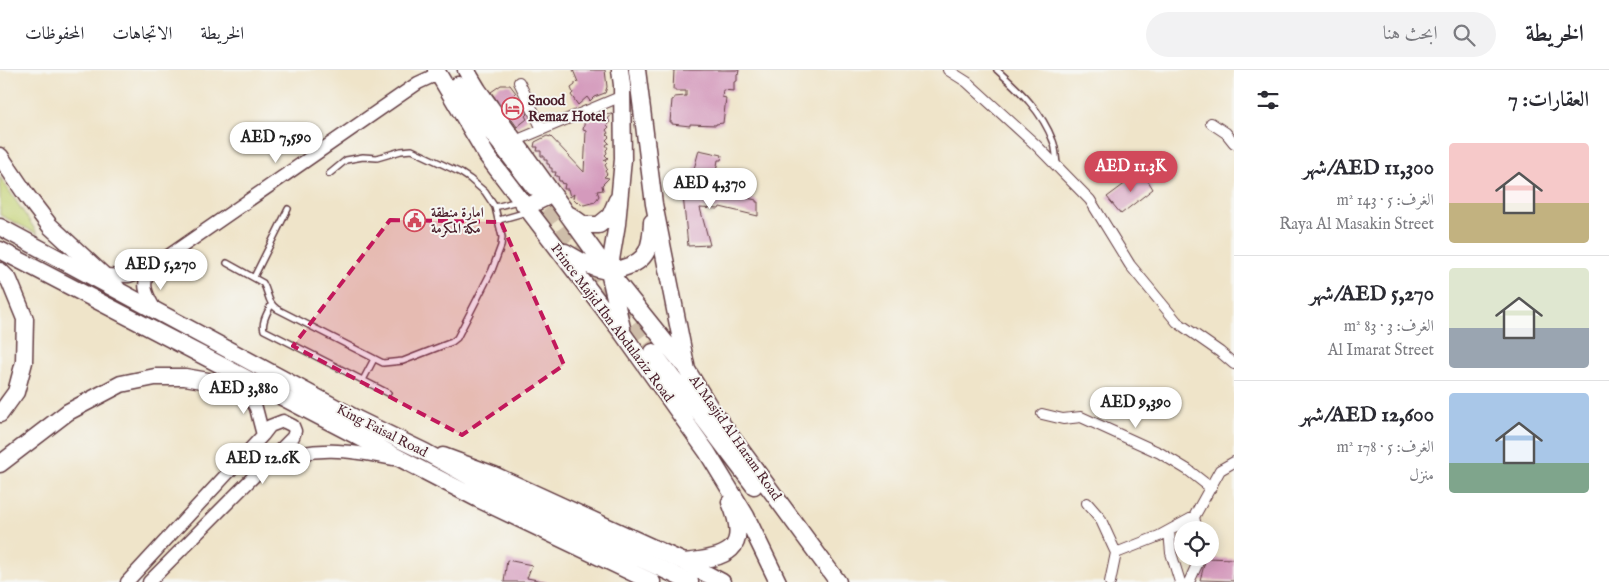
<!DOCTYPE html>
<html lang="ar">
<meta charset="utf-8">
<style>
:root{--surface:#fff;--page:#f2f2f3;--text:#2b2b33;--muted:#7c7c81;--line:#e1e1e2;--accent:#d1495b}
body{margin:0;font-family:"IM FELL English",Amiri,serif;background:var(--page);color:var(--text);direction:rtl;height:100vh;display:flex;flex-direction:column;font-size:19px;white-space:nowrap}
*{box-sizing:border-box;margin:0}
p{font-size:16px;color:var(--muted)}
.icon{flex:none;width:28px;height:28px;fill:none;stroke:currentColor;stroke-width:2;stroke-linecap:round;stroke-linejoin:round}
.map{position:relative;flex:1;overflow:hidden;direction:ltr}
.details{display:flex;flex-direction:column;background:var(--surface);width:375px}
.details>*{flex:none}
.tools{position:absolute;left:1174px;top:451px;display:grid;gap:10px}
.tools a{display:grid;place-items:center;width:45px;height:45px;border-radius:50%;background:var(--surface);box-shadow:0 2px 12px #0003;font-size:25px}
.price{position:absolute;translate:-50% -42px;padding:0 11px;border-radius:18px;background:#fff;color:#222;font-size:16px;line-height:32px;filter:drop-shadow(0 1px 2px #0008)}
.price::after{content:'';position:absolute;left:50%;top:30px;width:15px;height:11px;margin-left:-8px;background:inherit;clip-path:polygon(0 0,100% 0,50% 100%)}
.price.active{background:var(--accent);color:#fff}
ul{padding:0;list-style:none}
li{display:flex;align-items:center;gap:15px;height:125px;padding:0 20px}
li+li{border-top:1px solid var(--line)}
li span{display:grid;place-items:center;flex:none;width:140px;height:100px;border-radius:5px;color:#555}
li>.icon{margin-inline-start:auto}
span .icon{width:60px;height:60px;fill:#fffc;stroke-width:1}
li b{font-size:21px}
h2{display:flex;justify-content:space-between;align-items:center;height:60px;padding:0 20px;font-size:21px}
header{display:flex;align-items:center;gap:30px;box-sizing:border-box;height:70px;padding:0 25px;background:var(--surface);border-bottom:1px solid var(--line)}
header strong{font-size:24px}
nav{display:flex;gap:28px;margin-inline-start:auto;font-size:18px}
.search{width:350px;height:45px;background:var(--page);display:flex;align-items:center;gap:12px;box-sizing:border-box;padding:0 18px;border-radius:28px;color:var(--muted);font-size:19px}
main{display:flex;flex:1;min-height:0}
.map>svg:first-child{display:block}
.green{fill:#c3d173;stroke:#86784f}
.building{fill:#d49abc}
.lines{fill:none;stroke-linecap:round;stroke-linejoin:round}
.primary-tunnel{stroke:#cebda9;stroke-width:16;stroke-dasharray:16 8;stroke-linecap:butt}
.service-casing{stroke:#633d43;stroke-width:8}
.minor-casing{stroke:#633d43;stroke-width:12}
.tertiary-casing{stroke:#633d43;stroke-width:15}
.primary-casing{stroke:#633d43;stroke-width:19}
.trunk-casing{stroke:#633d43;stroke-width:19}
.service{stroke:#fff;stroke-width:5}
.minor{stroke:#fff;stroke-width:10}
.tertiary{stroke:#fff;stroke-width:12}
.primary{stroke:#fff;stroke-width:16}
.trunk{stroke:#fff;stroke-width:16}
.marked{fill:#c2185b;fill-opacity:0.2;stroke:#c2185b;stroke-width:4;stroke-dasharray:10 6;stroke-linejoin:round}
.labels{text-anchor:middle;dominant-baseline:central;stroke-width:4;stroke-linejoin:round;paint-order:stroke}
.poi-label{font-size:14px;font-weight:bold;fill:#4a1f2b;stroke:#f6f6f2;text-anchor:start}
.street-label{font-size:14px;fill:#4a1f2b;stroke:#f6f6f2}
</style>
<header>
<strong>الخريطة</strong>
<div class="search"><svg class="icon" aria-label="search" viewBox="0 0 24 24"><circle cx="10" cy="10" r="6"/><path d="M15 15l6 6"/></svg>ابحث هنا</div>
<nav><a>الخريطة</a><a>الاتجاهات</a><a>المحفوظات</a></nav>
</header>
<main>
<section class="details">
<h2>العقارات: 7<svg class="icon" aria-label="filters" viewBox="0 0 24 24"><path d="M4 7h16M4 17h16"/><circle cx="9" cy="7" r="2"/><circle cx="15" cy="17" r="2"/></svg></h2>
<ul>
<li><span style="background:linear-gradient(#f6c9c9 60%,#c2b280 0)"><svg class="icon" aria-label="home" viewBox="0 0 24 24"><path d="M3 11l9-7 9 7M6 9v11h12V9"/></svg></span><div><b>AED 11,300/شهر</b><p>الغرف: 5 · 143 m²</p><p>Raya Al Masakin Street</p></div></li>
<li><span style="background:linear-gradient(#dfe7d0 60%,#9aa5b1 0)"><svg class="icon" aria-label="home" viewBox="0 0 24 24"><path d="M3 11l9-7 9 7M6 9v11h12V9"/></svg></span><div><b>AED 5,270/شهر</b><p>الغرف: 3 · 83 m²</p><p>Al Imarat Street</p></div></li>
<li><span style="background:linear-gradient(#a9c7e8 70%,#7fa58c 0)"><svg class="icon" aria-label="home" viewBox="0 0 24 24"><path d="M3 11l9-7 9 7M6 9v11h12V9"/></svg></span><div><b>AED 12,600/شهر</b><p>الغرف: 5 · 178 m²</p><p>منزل</p></div></li>
</ul>
</section>
<div class="map">
<svg width="1234" height="512" viewBox="0 0 1234 512">
<rect width="100%" height="100%" fill="#f6f6f2"/>
<filter id="ink" filterUnits="userSpaceOnUse"><feTurbulence type="fractalNoise" baseFrequency=".02" numOctaves="2"/><feDisplacementMap in="SourceGraphic" scale="10" xChannelSelector="R" yChannelSelector="G"/><feConvolveMatrix kernelMatrix="1 2 1 2 8 2 1 2 1" color-interpolation-filters="sRGB"/></filter>
<filter id="wash" filterUnits="userSpaceOnUse"><feTurbulence type="fractalNoise" baseFrequency=".0096" numOctaves="4" result="noise"/><feDisplacementMap in="SourceGraphic" scale="20" xChannelSelector="R" yChannelSelector="G"/><feGaussianBlur stdDeviation="1.12" result="paint"/><feColorMatrix in="noise" values="0 0 0 0 0 0 0 0 0 0 0 0 0 0 0 0 0 1.4 0 .05"/><feComposite in="paint" operator="in"/></filter>
<g filter="url(#wash)">
<rect width="100%" height="100%" fill="#efe4c9"/>
<path class="green" d="M0,107L38,164L0,145Z"/>
<g id="blocks">
<path class="building" d="M573,0H605L607,17L605,23L594,27L590,31L587,27L578,35L571,25L573,23L571,18L575,15V13L578,12Z
M674,0H739L738,5L737,4V11L734,12V21L723,20L722,27L726,28L723,53L716,54V55L690,54V56L672,54V52H670L672,30L674,29V27L686,26V21H675V19L673,20Z
M501,15H510L516,23L514,25L529,42L525,46L527,49L517,57L510,47L506,50L493,35L498,32L491,22Z
M612,44L608,49L610,52L607,55L609,57L606,60L608,63L607,65L609,67L606,70L609,73L606,75L608,78L606,80L607,83L605,85L608,88L604,90L607,93L605,95L607,99L605,101L607,104L604,107L609,108L602,115L603,120L597,121L599,126L595,132L584,135L578,133L573,128L574,124L570,127L568,119H564L565,114L561,113L562,111H559L558,106H555L556,102H552V98H550L549,94H547V90H544V86H541V81H537L538,77H534L535,72L547,66L551,67L584,102L586,61L583,60L585,50H595V45L599,46L600,45Z
M699,80L722,85L721,90H718L716,102L719,103L718,107L716,108V111H713L712,113L693,109L695,104L693,103Z
M1142,101L1153,119L1121,144L1107,127Z
M684,113L756,130V132H758V146L720,137L719,139L700,138L710,175L688,176L682,115Z
M1206,488L1234,489V511L1200,510Z
M507,490L532,495L527,508L549,512H504Z"/>
</g>
</g>
<g filter="url(#ink)">
<use href="#blocks" fill-opacity="0" stroke="#633d43" stroke-width="1"/>
<g class="lines">
<path class="primary-tunnel" d="M534,118L653,282"/>
<defs>
<path id="service" d="M997,0C1020,21 1042,41 1053,71C1056,78 1056,87 1057,94
M495,137L518,131
M499,150L527,142
M227,193L263,213C269,223 267,232 277,239L383,293L403,291L452,272L457,268L470,243L492,200L501,176L502,167L495,137L485,122L470,109L461,103L412,80L401,81L377,88L363,87L346,90L329,104
M254,207L288,139
M271,235C268,242 261,252 264,260L388,323
M363,310L374,289"/>
<path id="minor" d="M948,0L967,12L1036,75L1090,130L1130,195L1177,252L1220,282L1234,294
M519,12L542,59
M1211,53L1226,63L1234,73
M515,71L622,26
M1042,344L1063,349L1081,347L1160,383L1188,400L1211,418
M1087,433L1100,448L1116,483
M1194,447L1197,460
M1169,461L1171,483L1180,512
M1110,512L1116,483L1159,466L1194,447L1220,400L1234,392
M1189,512L1200,488"/>
<path id="tertiary" d="M104,205L129,206L151,198
M156,242C148,226 139,216 151,198L418,13L431,7H441
M244,317L256,338L263,365
M271,392C313,375 350,380 393,389
M127,512L263,365L270,356L283,351L293,356L295,361L293,367L149,512"/>
<path id="primary" d="M436,0L487,86L623,264L707,382L746,446L778,512
M466,0L478,20L609,202L686,298
M620,0L622,15L623,89L617,154L609,202L622,258
M637,0L654,134L687,300L711,339L838,512
M458,15L467,31L534,117
M0,86L27,126L50,156L116,217
M526,137L553,124
M570,145L584,155H599L610,146L617,130
M565,182C577,189 594,200 608,201C613,202 619,199 623,198C649,191 651,175 652,152
M0,201L9,210L25,249L24,292L16,322L0,344
M653,282L754,416
M443,386L494,405L684,492C727,488 751,481 730,432
M0,394L68,342L121,314L155,307H185L266,321
M684,492L722,512"/>
<path id="trunk" d="M0,157L359,350L425,382L492,419L690,512
M0,180L478,429L652,512"/>
</defs>
<use href="#service" class="service-casing"/>
<use href="#minor" class="minor-casing"/>
<use href="#tertiary" class="tertiary-casing"/>
<use href="#primary" class="primary-casing"/>
<use href="#trunk" class="trunk-casing"/>
<use href="#service" class="service"/>
<use href="#minor" class="minor"/>
<use href="#tertiary" class="tertiary"/>
<use href="#primary" class="primary"/>
<use href="#trunk" class="trunk"/>
</g>
</g>
<path class="marked" d="M390,150L501,152L564,295L462,365L293,276Z"/>
<defs>
<symbol id="hotel-ring" viewBox="-11 -11 22 22"><circle r="9.5" fill="#f6f6f2" stroke="#d1495b" stroke-width="1.5"/><path d="M-6-4.5h1.5V1H6V5H4.5V3h-9V5H-6ZM-4 0a1.8 1.8 0 1 1 3.6 0ZM.5 0V-2.5h3Q6-2.5 6 0Z" fill="#d1495b"/></symbol>
<symbol id="civic-ring" viewBox="-11 -11 22 22"><circle r="9.5" fill="#f6f6f2" stroke="#d1495b" stroke-width="1.5"/><path d="M-.6-6.5H3V-4.5H.6V-3L4-1V1h2V6H-6V1h2V-1L-.6-3ZM-1.2 2.5V6h2.4V2.5Z" fill="#d1495b"/></symbol>
</defs>
<g fill-rule="evenodd">
<use href="#hotel-ring" x="500" y="26" width="25" height="25"/>
<use href="#civic-ring" x="402" y="138" width="25" height="25"/>
</g>
<g class="labels">
<g class="poi-label">
<text x="528" y="31">Snood<tspan x="528" dy="16">Remaz Hotel</tspan></text>
<text x="431" y="143">امارة منطقة<tspan x="431" dy="16">مكة المكرمة</tspan></text>
</g>
<g class="street-label">
<text transform="translate(612 253) rotate(53)">Prince Majid Ibn Abdulaziz Road</text>
<text transform="translate(382 361) rotate(27)">King Faisal Road</text>
<text transform="translate(735 368) rotate(55)">Al Masjid Al Haram Road</text>
</g>
</g>
</svg>
<div class="tools">
<a><svg class="icon" aria-label="locate" viewBox="0 0 24 24"><circle cx="12" cy="12" r="6"/><path d="M12 2v4M12 18v4M2 12h4M18 12h4"/></svg></a>
</div>
<b class="price" style="left:276px;top:94px">AED 7,590</b>
<b class="price active" style="left:1131px;top:123px">AED 11.3K</b>
<b class="price" style="left:710px;top:140px">AED 4,370</b>
<b class="price" style="left:161px;top:221px">AED 5,270</b>
<b class="price" style="left:244px;top:345px">AED 3,880</b>
<b class="price" style="left:1136px;top:359px">AED 9,390</b>
<b class="price" style="left:263px;top:415px">AED 12.6K</b>
</div>
</main>
